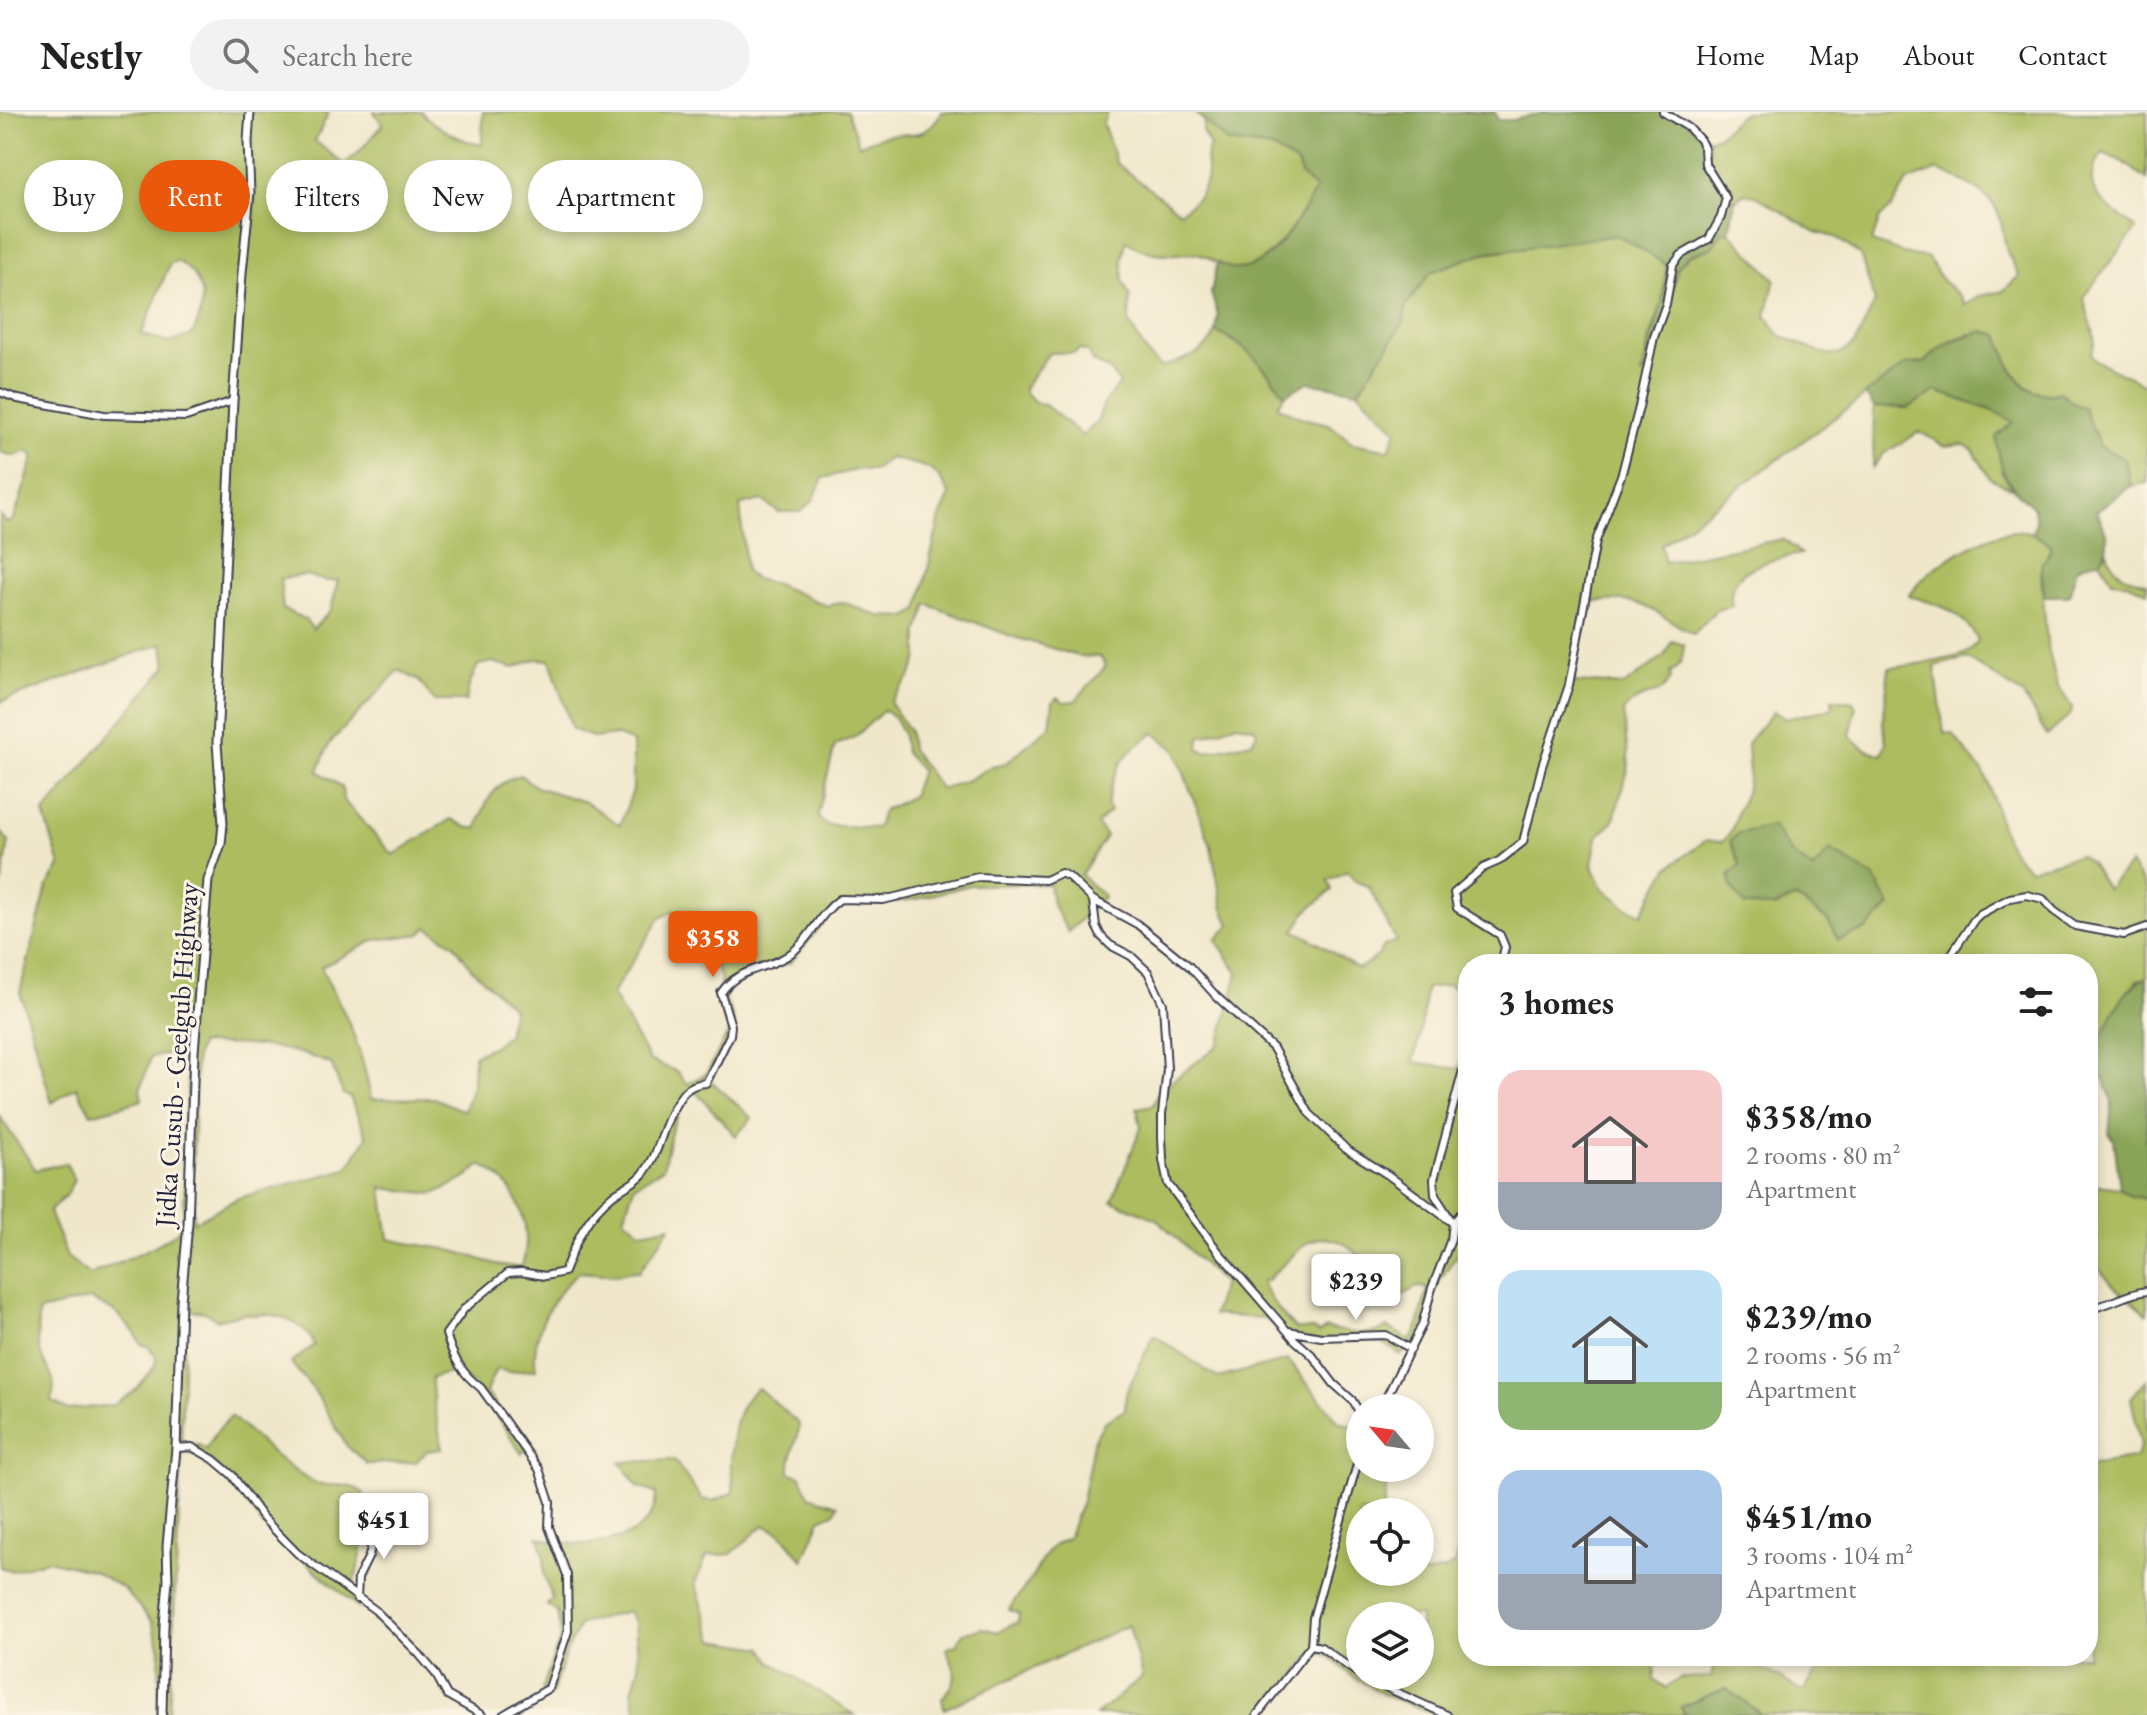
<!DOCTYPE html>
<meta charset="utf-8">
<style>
:root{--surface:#fff;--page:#f2f2f2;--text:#222;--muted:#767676;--line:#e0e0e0;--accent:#ea580c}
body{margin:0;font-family:"EB Garamond",serif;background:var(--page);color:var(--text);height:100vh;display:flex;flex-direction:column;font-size:30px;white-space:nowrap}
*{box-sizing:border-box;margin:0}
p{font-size:26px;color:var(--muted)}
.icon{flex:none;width:44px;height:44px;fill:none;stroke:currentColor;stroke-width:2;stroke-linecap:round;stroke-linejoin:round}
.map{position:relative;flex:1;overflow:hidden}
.panel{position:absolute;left:1458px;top:842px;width:640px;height:712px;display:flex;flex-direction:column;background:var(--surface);border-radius:32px;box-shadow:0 4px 12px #0003}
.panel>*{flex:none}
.top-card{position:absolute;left:24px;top:48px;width:760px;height:72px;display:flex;gap:16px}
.needle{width:52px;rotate:299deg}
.buttons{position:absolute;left:1346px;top:1282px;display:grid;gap:16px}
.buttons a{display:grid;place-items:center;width:88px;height:88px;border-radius:50%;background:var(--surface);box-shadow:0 4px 12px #0003;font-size:40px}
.price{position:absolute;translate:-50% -68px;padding:0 18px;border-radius:8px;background:#fff;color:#222;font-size:26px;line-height:52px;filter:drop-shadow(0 2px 4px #0008)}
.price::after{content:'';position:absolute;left:50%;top:48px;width:24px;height:18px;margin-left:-12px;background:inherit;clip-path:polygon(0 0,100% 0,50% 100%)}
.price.active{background:var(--accent);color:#fff}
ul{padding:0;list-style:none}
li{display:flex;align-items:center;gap:24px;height:200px;padding:0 40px}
li span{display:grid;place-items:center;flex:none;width:224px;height:160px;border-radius:24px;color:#555}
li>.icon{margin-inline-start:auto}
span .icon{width:96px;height:96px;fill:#fffc;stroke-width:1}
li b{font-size:34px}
h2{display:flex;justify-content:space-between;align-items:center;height:96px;padding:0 40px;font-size:34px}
.pill{padding:0 28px;border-radius:36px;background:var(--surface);box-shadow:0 4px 12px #0003;font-size:28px;line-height:72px}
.pill.active{background:var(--accent);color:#fff}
header{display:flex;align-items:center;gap:48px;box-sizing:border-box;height:112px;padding:0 40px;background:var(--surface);border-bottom:2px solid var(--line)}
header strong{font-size:38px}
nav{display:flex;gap:44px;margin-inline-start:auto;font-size:28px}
.search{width:560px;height:72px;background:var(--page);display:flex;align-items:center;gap:20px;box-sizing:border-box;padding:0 28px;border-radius:44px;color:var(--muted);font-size:30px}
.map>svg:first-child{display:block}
.green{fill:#acbc5f;stroke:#676f4d;stroke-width:2;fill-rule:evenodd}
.forest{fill:#89a456;stroke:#566348;stroke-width:2}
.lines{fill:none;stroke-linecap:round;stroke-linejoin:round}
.minor-casing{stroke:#414050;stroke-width:10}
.tertiary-casing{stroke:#414050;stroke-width:11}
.minor{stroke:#fff;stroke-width:6}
.tertiary{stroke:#fff;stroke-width:7}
.labels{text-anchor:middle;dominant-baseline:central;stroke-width:6;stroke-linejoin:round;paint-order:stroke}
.street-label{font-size:28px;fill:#22223b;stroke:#fcf5e5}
</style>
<header>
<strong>Nestly</strong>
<div class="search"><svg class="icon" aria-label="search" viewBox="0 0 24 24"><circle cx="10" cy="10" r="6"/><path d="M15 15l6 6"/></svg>Search here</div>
<nav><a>Home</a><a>Map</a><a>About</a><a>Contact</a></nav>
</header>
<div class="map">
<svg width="2147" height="1603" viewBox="0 0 2147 1603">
<rect width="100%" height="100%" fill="#fcf5e5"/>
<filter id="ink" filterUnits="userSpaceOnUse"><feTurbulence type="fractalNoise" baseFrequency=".0125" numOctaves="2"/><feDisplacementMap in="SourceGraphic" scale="16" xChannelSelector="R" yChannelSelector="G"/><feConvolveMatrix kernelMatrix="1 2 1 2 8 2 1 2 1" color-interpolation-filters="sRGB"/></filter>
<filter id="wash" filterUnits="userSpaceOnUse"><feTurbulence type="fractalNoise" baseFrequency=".006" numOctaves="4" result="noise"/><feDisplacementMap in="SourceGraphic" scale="32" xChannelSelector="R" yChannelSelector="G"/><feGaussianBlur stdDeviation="1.8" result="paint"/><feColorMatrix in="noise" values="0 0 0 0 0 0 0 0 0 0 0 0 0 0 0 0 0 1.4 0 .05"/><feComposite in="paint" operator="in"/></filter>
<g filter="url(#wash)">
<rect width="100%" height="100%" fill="#f0e7ca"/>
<path class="green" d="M0,0H329L315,29L344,52L357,42L383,13L374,0H421C435,15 462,30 482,33L483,0H847L859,33C867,30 876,26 884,24C912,18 921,32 942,0H1107L1103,11L1116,51L1180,100C1195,90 1207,79 1207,59C1207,47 1204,47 1210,34L1203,21L1204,9L1228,30L1272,36L1297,52L1302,65L1316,77C1301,102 1271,158 1236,157C1222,157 1210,144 1197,141C1191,140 1184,142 1178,142C1157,143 1143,140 1126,129L1122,147L1123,169L1130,184L1129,211L1148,243L1162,255C1185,246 1205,244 1216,220C1248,233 1265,256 1285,283L1277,294L1302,306L1329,312L1353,331L1389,338L1397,318L1358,279L1404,210L1406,194L1430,160L1483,141L1617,123L1667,153L1662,191L1649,229L1642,263L1649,256L1660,226L1678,154L1690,143L1711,136L1723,120H1729L1775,167L1766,203L1779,223L1820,241L1839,243L1855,232L1875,190L1860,143L1837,126L1816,120L1758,85L1745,81L1735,89L1708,46L1709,27L1718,24L1744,0H2147V67L2123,50L2103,41C2072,81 2112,94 2136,117L2084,184C2085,205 2101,221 2091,242L2095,248L2147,274V371L2131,374L2125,348L2100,334L2083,295L2076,293L2060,280C2023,291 2007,252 1999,223C1971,216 1942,229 1924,251L1907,253L1661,433L1665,450L1783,427L1801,442C1773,447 1723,456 1732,494L1716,498L1694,522C1672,512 1652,493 1627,489C1615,487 1600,490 1589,490L1573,570L1625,573L1664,544L1672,529L1684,533C1683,545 1681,555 1670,561L1671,566C1658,586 1660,578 1642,585C1635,587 1629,594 1623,598L1629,654L1613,710L1597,725L1592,752L1602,775L1626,795L1642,802L1668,756L1706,728L1722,730L1732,718L1737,700L1746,681L1749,663L1747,631L1774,599L1785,607L1829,597L1833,593L1832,587L1853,590L1856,596L1850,624L1865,637L1882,643L1886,631L1883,611L1889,556C1905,554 1959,548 1971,538C1971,538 1978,529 1978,528C1959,496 1942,494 1909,484C1915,476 1921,467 1930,460C1950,444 2003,412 2029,420C2036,422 2044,429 2051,433L2041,461L2047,531L2057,573L2072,595L2071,602L2047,624L2023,583L1967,546L1935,554L1944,621L1953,622L1978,655L1983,659C2001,694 1994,730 2030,757L2080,743L2090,751L2107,777L2130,752L2147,778V866L2137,868L2089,957L2088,972V852H1468V880L1447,873L1426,876L1421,917L1414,950L1458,957L1468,929V1128C1456,1144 1444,1159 1436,1177C1421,1207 1432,1220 1401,1243L1382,1231L1367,1228L1313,1229L1285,1224L1265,1206L1213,1203L1223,1171L1157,1107L1112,1089L1141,1016L1137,996L1153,993L1159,979L1219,933L1238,861L1216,828L1230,813L1223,797L1211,734L1175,637L1154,621C1121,642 1114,656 1107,694L1110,699L1097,712L1106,724L1081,763L1104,784L1068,820L1052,792L1049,772L970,773L917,787L863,794L847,790L836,796L790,851L745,863L730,877L725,887C745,922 727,936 710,968L752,1006L736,1024L696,980H687L672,1016L663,1056L634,1074L624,1106L642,1120L671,1114L639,1160L631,1159L617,1163L579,1160C553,1181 530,1222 536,1257L507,1260L499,1257L495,1259L486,1280L527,1333L522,1342C508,1322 482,1277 463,1265C453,1259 443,1262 432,1266C430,1276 440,1322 442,1337L427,1339L416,1350L367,1352L347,1334L314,1278L291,1251L314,1233C310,1216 283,1203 265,1202C257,1202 253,1205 245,1201L217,1208C206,1198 199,1198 185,1200L181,1331L199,1333L206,1337L216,1320L231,1304C257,1326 284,1356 315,1371C328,1377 343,1368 363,1380L366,1404L359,1420L362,1439L353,1476L358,1495L262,1413L243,1384L213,1350L182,1338L169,1603H158L160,1537L152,1510L124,1477L93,1459L48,1448L11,1459L0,1455V1005L36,1058L66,1051L74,1068L66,1083L49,1100L67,1145L90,1163C121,1148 157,1138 184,1114L188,940L151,945L140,978L142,988L136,990L91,1002L76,975L52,991L20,880L47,775L60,754L44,701L166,555L163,531L0,590V403L7,411L14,407L34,344L28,339L14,344L0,340ZM1937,58C1961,68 1992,79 2000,106C2003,115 2005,135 2008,142C2012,150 2016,156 2019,164L2003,179L1980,184L1965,193L1960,184L1941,167L1927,145C1908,145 1891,136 1872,130L1880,105L1891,97L1907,69ZM177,149C207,166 207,195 192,223L168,231L142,222L170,151ZM1079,237L1087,240L1094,250L1109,258L1120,272L1105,289L1097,310L1083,324L1045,293L1038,292L1026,282L1024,276L1049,241H1075ZM890,346C924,355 933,350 950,383L940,405L918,499L906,505L878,504L843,490L827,494L776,472L754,467L746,460L740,393L762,388L778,400H800L812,390L823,366L859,357L874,358ZM305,463L326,469L338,468L331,498L313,517L305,507L283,497L280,467ZM927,492L1011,524L1078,544L1100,545L1106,554L1075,589L1064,590L1057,585L1053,590L1050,614L1006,651L992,654L968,668L941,677L911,637L909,619L890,590L910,565L918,547V520ZM536,547L550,548L572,617L595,626L615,623L633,630V678L620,713L585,690L536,675L520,663C494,670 483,693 477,717L466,715L451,707L393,743L343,688L342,675L318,659L329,632L399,558L419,569L434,589H466L469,573L478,553L493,550L513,556ZM884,598L895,607L903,622L905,641L921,658L912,684L892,695L884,697L877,716L827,713L819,707L818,702L835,633L855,625ZM1237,612L1254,615L1257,621L1252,630L1205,640L1199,636L1200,625ZM1772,714L1793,743L1813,757L1828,809L1796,786L1774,795L1740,753ZM1348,759L1355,769L1369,775L1396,829L1382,835L1379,843L1358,857C1339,846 1312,824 1294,819L1307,799L1332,778L1328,768ZM673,799L686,817L707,834L721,867L717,888L729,920L706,962L686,972L678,960L649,948L612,882L660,806ZM427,815L454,832L472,857L513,896L507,923L492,935L474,943L473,971L464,999L434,986L371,987C366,960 358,931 347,907C339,889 329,873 321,855L375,828L421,822ZM200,932C249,932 284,932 331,952L343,982L350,985L367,1025L347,1057L238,1086L194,1110L192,1076L196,944ZM481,1053C518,1070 534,1116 522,1154C497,1157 471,1142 446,1137C427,1133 408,1132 389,1127L382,1076L434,1082L465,1067ZM1319,1126C1357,1126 1358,1152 1385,1169L1393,1168L1401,1184L1417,1175L1428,1176L1416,1220L1410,1228L1387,1215C1371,1227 1344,1219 1326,1216L1319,1221L1312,1217H1295C1283,1203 1268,1187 1262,1169H1266L1306,1131ZM90,1187L115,1200L135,1221L141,1232L149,1235L156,1245L155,1254L133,1280L114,1293L68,1298L52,1289C57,1263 50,1266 42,1245C36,1230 37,1214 39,1199Z
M1936,279L1996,300L2014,310L2001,359L2013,377L1990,366L1973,338L1963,332L1944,334L1920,320L1883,342L1873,355L1874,295L1908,296Z
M2107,439C2112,462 2128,465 2147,472V480L2129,472L2112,468L2100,449Z
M0,718L9,730L0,783Z
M2090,1072L2120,1076L2131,1084L2147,1087V1202L2114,1174L2088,1145Z
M1154,1223L1218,1266L1288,1248L1339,1310L1360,1316V1356H1389L1383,1400H1360V1460H1420V1456L1423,1462L1445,1458L1456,1450L1459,1432L1468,1416V1544H1656L1654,1567L1666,1576L1680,1566L1711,1565L1716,1544H1741L1803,1579L1818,1558L1861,1544H2088V1354L2136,1345L2141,1333L2131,1286L2147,1267V1603H1762L1755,1596H1681L1685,1603H1437L1385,1583L1349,1562L1332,1546L1315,1538L1292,1568L1275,1583L1263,1603H1096L1142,1565L1129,1513L944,1597L942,1586C961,1568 956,1558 946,1537L956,1533L963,1521L983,1516L998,1520L1018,1510L1019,1502L1009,1498C1015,1486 1024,1478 1031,1467C1044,1447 1044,1435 1068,1426L1082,1389L1093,1331L1104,1310L1125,1298L1126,1281ZM1360,1504H1420V1564H1360Z
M758,1276L799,1312C798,1329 788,1345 790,1361L801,1364L809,1384L838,1393L834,1401L820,1407L803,1448L781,1421L764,1413L731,1442L707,1444L695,1471L714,1528L763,1536L771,1549L854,1603H637L632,1579L639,1555L635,1510L628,1499L580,1512L566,1540L552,1582L542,1577L561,1524L557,1500L547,1493L552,1487L544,1463V1443L539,1425C576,1439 657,1435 656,1381L638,1375L620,1350L674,1348L702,1387L712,1389L733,1381C735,1368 730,1361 731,1350C732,1324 734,1292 758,1276Z"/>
<path class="forest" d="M1194,0H1495L1498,8H1513L1546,0H1670L1685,8L1709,27L1708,46L1735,89L1729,120H1723L1711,136L1690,143L1678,154L1660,226L1649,256L1641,264L1662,191L1667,153L1617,123L1483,141L1431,160L1406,194L1404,210L1358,279L1308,270L1285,283C1265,256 1248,233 1216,220L1218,204L1211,181L1217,151C1222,153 1230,156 1236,157C1271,159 1301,103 1316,77L1302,65L1297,52L1272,36L1228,30Z
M1983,219L1999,223C2007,252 2023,292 2060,280L2076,293L2083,295L2100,334L2125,348L2131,374L2096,399C2106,417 2113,431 2100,449L2091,450L2077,456L2069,484H2044L2041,452L2049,442L2051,433L2032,421L2036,410L2034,396C2005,369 2001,364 1996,325L2013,310L1996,300L1936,279L1908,296L1874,295L1865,282L1907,252L1924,251C1940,232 1960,226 1983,219Z
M1772,714L1793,743L1813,757L1830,738L1874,765L1890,794L1866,818L1838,828L1828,809L1796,786L1774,795L1745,794L1731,774L1729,763L1740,753L1730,729L1739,721Z
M2147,866V1087L2131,1084L2120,1076L2114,1028L2109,1021L2112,990L2104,966L2089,957C2100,931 2118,874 2147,866Z
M1726,1576L1762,1603H1685L1681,1595Z"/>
</g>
<g filter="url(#ink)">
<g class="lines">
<defs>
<path id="minor" d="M0,280L18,287L104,303L186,305L233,289
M1093,789L1096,814L1101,824L1110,833L1131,844L1148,860L1163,892L1167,957L1162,1002V1025L1163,1048L1168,1072L1218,1139L1295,1228L1312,1243L1334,1272L1352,1288L1360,1301
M1501,852L1505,835L1500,823L1457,796L1454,781L1483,756L1499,749L1523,730L1542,654L1569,573L1596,429L1622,361L1639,295L1654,225L1666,192L1673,153L1681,143L1709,127L1721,105L1726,86L1705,52L1704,36L1700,28L1689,16L1663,0
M1945,852L1974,808L1980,802L2010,786L2027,783L2043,787L2054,799L2075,814L2124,823L2147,815
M1453,1111L1468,1093
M2088,1197C2109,1194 2126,1181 2147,1179
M1288,1219L1321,1225L1386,1223L1411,1237
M1381,1296L1422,1213L1432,1176L1451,1127L1453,1111L1435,1083L1434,1067L1468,939
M176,1336L192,1335L213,1347L232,1363L262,1405L297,1441L375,1498L419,1542L435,1561L447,1583L482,1603
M357,1487L358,1466L369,1444L378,1405
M1311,1533L1321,1535L1360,1563
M1361,1564L1447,1603
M503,1603L549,1576L568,1519L567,1463L549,1415L550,1390L539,1357L481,1276C461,1261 453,1245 446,1222L464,1197L508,1161L521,1160L545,1164L564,1160C577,1127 585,1106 613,1083C622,1076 636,1071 643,1062C658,1044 661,1021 671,1001C680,984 686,972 706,971L730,923L731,914L721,881C737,856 765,858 787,844C810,830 818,802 840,787L883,788L978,765L1045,768L1061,761L1069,765L1093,788L1137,812L1189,854L1217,885L1273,936L1309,1001L1346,1037L1388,1063L1453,1111L1468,1118
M1257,1603L1311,1533L1313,1506L1360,1342"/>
<path id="tertiary" d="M162,1603L164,1513L168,1469L167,1434L176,1336L181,1189L188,1112L194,940L208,768L221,732L223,711L217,631L233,289L242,161L250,81L248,29L250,0"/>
</defs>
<use href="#minor" class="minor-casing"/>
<use href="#tertiary" class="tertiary-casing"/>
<use href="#minor" class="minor"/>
<use href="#tertiary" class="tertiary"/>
</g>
</g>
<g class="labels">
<g class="street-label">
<text transform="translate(176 943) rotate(-86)">Jidka Cusub - Geelgub Highway</text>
</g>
</g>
</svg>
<div class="buttons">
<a><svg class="needle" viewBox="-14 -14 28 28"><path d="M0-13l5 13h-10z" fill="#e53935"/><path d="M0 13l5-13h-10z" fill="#767676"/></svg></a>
<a><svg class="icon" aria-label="locate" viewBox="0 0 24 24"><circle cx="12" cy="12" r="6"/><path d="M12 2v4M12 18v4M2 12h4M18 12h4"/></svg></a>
<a><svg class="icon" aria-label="layers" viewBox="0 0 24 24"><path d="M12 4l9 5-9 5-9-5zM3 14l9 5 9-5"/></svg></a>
</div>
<b class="price active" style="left:713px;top:867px">$358</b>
<b class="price" style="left:1356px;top:1210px">$239</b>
<b class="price" style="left:384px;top:1449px">$451</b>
<div class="top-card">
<a class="pill">Buy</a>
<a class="pill active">Rent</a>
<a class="pill">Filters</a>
<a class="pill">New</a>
<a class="pill">Apartment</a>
</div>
<section class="panel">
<h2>3 homes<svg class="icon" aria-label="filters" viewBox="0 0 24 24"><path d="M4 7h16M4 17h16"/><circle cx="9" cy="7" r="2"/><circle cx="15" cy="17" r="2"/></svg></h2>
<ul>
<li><span style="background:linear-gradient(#f6c9c9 70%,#9aa5b1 0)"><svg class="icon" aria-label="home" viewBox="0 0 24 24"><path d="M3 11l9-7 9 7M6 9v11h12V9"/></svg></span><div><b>$358/mo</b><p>2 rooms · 80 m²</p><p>Apartment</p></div></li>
<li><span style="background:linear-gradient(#bfe0f5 70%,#8fb573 0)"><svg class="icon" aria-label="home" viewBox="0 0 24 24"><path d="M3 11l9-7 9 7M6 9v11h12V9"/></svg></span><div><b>$239/mo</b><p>2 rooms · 56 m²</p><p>Apartment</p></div></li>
<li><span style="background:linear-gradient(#a9c7e8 65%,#9aa5b1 0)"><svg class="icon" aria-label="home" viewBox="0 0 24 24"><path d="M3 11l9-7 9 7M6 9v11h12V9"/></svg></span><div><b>$451/mo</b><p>3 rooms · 104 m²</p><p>Apartment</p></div></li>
</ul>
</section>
</div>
